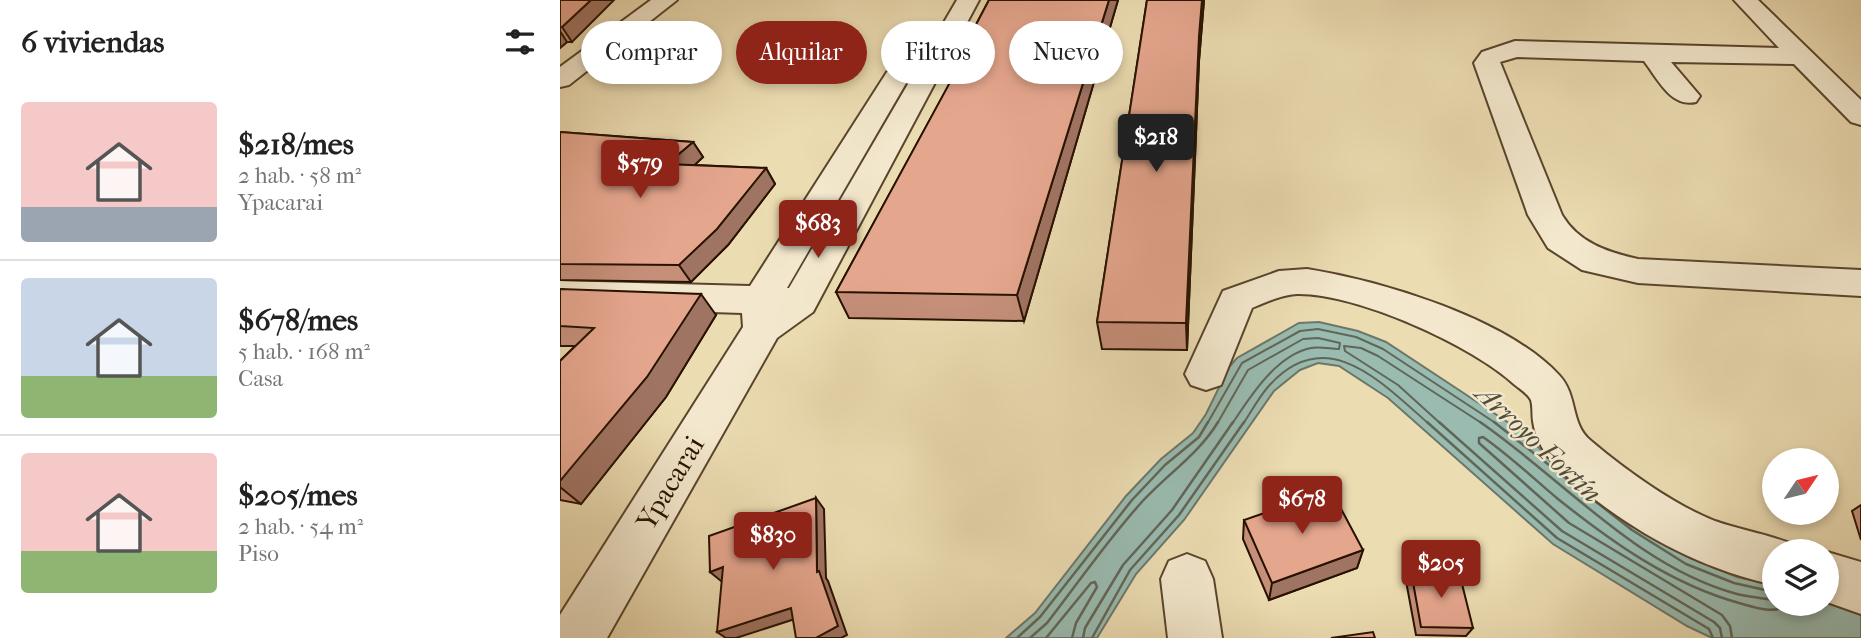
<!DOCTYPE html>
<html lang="es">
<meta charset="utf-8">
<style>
:root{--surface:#fff;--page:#f6f6f6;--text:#222;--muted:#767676;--line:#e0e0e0;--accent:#8f2418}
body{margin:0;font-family:"IM FELL French Canon",serif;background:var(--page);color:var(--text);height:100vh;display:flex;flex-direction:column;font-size:26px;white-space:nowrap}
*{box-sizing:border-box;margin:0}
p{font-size:23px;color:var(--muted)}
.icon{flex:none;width:38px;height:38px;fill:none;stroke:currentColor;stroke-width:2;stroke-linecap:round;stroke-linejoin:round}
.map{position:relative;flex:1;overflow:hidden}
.drawer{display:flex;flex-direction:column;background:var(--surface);width:560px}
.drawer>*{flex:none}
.guide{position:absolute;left:21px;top:21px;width:665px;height:63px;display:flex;gap:14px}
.needle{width:46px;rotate:55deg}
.controls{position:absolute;left:1202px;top:448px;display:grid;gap:14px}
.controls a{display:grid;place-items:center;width:77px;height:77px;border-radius:50%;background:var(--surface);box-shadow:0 4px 10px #0003;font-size:35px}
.price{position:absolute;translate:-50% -60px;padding:0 16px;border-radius:7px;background:var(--accent);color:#fff;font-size:23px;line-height:46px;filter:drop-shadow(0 2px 4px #0008)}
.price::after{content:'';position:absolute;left:50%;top:42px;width:21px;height:16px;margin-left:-10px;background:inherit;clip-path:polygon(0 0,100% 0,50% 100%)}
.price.active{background:#222;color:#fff}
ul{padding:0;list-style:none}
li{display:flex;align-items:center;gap:21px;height:175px;padding:0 21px}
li+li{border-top:2px solid var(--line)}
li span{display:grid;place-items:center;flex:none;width:196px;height:140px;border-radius:7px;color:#555}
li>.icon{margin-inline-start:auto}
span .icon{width:84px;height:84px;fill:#fffc;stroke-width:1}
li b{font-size:30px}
h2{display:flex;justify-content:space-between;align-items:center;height:84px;padding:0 21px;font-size:30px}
.tag{padding:0 24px;border-radius:32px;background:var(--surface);box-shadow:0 4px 10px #0003;font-size:24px;line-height:63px}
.tag.active{background:var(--accent);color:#fff}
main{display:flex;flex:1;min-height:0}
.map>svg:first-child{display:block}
.water{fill:#99bbb0;stroke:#6c776a;stroke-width:2}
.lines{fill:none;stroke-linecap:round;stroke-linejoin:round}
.shore-far1{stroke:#606658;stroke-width:2}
.shore{stroke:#606658;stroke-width:2.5}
.minor-casing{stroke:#59442c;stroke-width:4}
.minor{fill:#f3e8cd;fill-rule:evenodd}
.wall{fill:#c58f7a;stroke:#281200;stroke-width:2}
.shaded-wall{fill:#a07463;stroke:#281200;stroke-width:2}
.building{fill:#e5a68e;stroke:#281200;stroke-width:2}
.labels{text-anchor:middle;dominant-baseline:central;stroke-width:5;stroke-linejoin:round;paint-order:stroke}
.near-water-label{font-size:28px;font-style:italic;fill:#504d3e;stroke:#f3e8cd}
.near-street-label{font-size:28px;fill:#281200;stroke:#f3e8cd}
</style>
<main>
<section class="drawer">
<h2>6 viviendas<svg class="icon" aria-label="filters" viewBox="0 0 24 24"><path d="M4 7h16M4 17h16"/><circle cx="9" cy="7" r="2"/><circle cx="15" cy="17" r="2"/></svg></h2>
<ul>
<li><span style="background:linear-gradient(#f6c9c9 75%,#9aa5b1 0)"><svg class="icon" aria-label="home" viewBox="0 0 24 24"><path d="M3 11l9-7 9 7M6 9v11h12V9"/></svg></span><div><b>$218/mes</b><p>2 hab. · 58 m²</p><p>Ypacarai</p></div></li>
<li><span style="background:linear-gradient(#c9d6e8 70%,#8fb573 0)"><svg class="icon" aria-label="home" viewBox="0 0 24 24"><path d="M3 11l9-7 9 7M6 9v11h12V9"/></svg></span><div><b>$678/mes</b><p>5 hab. · 168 m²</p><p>Casa</p></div></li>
<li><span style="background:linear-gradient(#f6c9c9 70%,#8fb573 0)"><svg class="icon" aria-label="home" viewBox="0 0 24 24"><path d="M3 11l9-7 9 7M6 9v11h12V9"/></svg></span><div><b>$205/mes</b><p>2 hab. · 54 m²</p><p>Piso</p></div></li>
</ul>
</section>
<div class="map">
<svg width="1301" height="638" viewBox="0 0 1301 638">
<rect width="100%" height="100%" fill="#ecdcb2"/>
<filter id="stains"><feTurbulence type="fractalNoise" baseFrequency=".00286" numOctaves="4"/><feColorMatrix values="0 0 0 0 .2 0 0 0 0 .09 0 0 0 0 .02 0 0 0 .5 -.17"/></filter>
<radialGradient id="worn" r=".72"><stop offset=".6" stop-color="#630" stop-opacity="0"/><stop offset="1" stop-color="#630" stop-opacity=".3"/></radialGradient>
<path class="water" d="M759,322L798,331L826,342L952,425L1015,478L1076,524L1130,558L1177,577L1214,585V604H1267V597L1301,607V638H1152L1127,626L993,544L828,398L779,366L758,363L740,370L714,391L624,520L576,574L537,638H446L475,613L566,496L601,459L633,433L646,414L669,367L677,358L739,323Z"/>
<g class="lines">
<path class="shore-far1" d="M647,424L682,363L740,331L758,329L796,337L823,349L937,424
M657,424L688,370L743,339L758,338L780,343L779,349C771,349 759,346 751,348C716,355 690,397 672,424
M683,424C691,412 698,399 707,388C765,321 820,381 869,424
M881,424L838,385L785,351L784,346L801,348L818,356L923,424"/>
<path class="shore" d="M867,422L997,538L1149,629L1153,638
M879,422L1002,531L1154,622L1160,628L1162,638
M920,422C1003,479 1077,567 1177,594C1189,597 1202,598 1214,600
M934,422L1072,530L1126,564L1174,583L1214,592
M457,638L480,617L572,500L605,465L639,437L648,422
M470,638L487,623C518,583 547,541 580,504C605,476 639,454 658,422
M486,638L531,583L535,582L537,587L516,623L512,638
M523,638L525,628L563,565L612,510L673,422
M532,638L570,570L619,515L684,422
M1172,638L1170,626L1162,615L1009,523L919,443V438L923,437C950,456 973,478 998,499C1053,543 1111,584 1179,603C1197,608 1214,615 1231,604"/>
<defs>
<path id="minor" d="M91,0H117L9,85L0,87V67Z
M397,0H419L253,312L217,338L47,638H0V615L183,327L182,313L0,307V281L190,286L327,72L336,70L345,72L349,78L227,288H229Z
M1174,0H1198L1301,100V125L1291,122L1234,64L1111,62L1140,96L1136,102C1111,108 1098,79 1084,61L957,57L940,62L1002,215C1019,243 1047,252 1078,259L1301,270V296L1078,283L1022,270L988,248L968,215L914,63L922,52L955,41L1219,48Z
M747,269C822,281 946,318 999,375C1018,395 1010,423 1030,440C1064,469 1114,505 1155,521C1180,530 1207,534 1232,544L1235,551H1214V585C1133,567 1059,525 997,467C985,455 975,438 973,421C972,415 973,406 971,400C968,394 960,389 955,385C912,345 796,293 737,294C721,295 706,302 692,308L661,385L646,390L631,385L625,374L663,291L719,271Z
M1267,552L1301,562V614L1267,602Z
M627,554L645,561L653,579L662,638H608L601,579L609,561Z"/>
</defs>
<use href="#minor" class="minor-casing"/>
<use href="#minor" class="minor"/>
</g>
<path class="wall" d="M0,0L12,42H7L0,48Z
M429,0H558L464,321L289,318L276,292L404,58L402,51Z
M587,0H644L639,61L627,350L542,349L537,322Z
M0,132L133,142L143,157L134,165L206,168L215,184L168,245L131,282L0,280Z
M0,289L156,315L106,397L21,504L0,500V361L15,346H0Z
M1301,505V540L1292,511Z
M684,520L803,550L797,568L709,600L683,539Z
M851,571L913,628L906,636L856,635L846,581Z"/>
<path class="shaded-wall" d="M31,0H54L12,42L2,27Z
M549,0H558L464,321L457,295Z
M642,0H644L639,61L627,350L626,323L639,36Z
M0,31L7,42L0,48Z
M133,142L143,157L118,181L107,164Z
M206,168L215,184L168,245L131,282L119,265Z
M141,294L156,315L106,397L21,504L0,487V481Z
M256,498L264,509L266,578L268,581L287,635L281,638H256L257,572Z
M803,550L797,568L709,600L712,583Z
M163,567L174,577L161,581L150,572Z
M231,608L241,617L176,638H166L157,632Z"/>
<path class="building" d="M0,0H31L2,27H0Z
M429,0H549L457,295L276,292L407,51H402Z
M587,0H642L639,36L626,323L537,322Z
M0,132L133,142L107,164L206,168L157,229L119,265L0,264Z
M0,289L141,294L87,377L0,481V361L34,328L0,326Z
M771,490L803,550L712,583L684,520Z
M256,498L257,572L259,571L278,626L256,638H236L231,608L157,632L163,567L150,572L149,536Z
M851,571L899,572L913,628L861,627Z
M813,632L815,638H771Z"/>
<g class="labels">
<g class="near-water-label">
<text transform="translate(979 443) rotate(43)">Arroyo Fortín</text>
</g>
<g class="near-street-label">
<text transform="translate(110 483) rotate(-59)">Ypacarai</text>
</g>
</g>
<rect width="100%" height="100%" filter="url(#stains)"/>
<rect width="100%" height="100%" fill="url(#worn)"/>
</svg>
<div class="controls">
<a><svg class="needle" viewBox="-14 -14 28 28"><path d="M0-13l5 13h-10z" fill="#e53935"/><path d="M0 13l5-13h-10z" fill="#767676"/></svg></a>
<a><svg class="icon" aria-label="layers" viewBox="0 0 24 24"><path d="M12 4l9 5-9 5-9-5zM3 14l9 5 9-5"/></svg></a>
</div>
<b class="price active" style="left:596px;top:174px">$218</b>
<b class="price" style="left:80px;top:200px">$579</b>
<b class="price" style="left:258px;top:260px">$683</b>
<b class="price" style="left:742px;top:536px">$678</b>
<b class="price" style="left:213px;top:572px">$830</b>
<b class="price" style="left:881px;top:600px">$205</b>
<div class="guide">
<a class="tag">Comprar</a>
<a class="tag active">Alquilar</a>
<a class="tag">Filtros</a>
<a class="tag">Nuevo</a>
</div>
</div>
</main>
